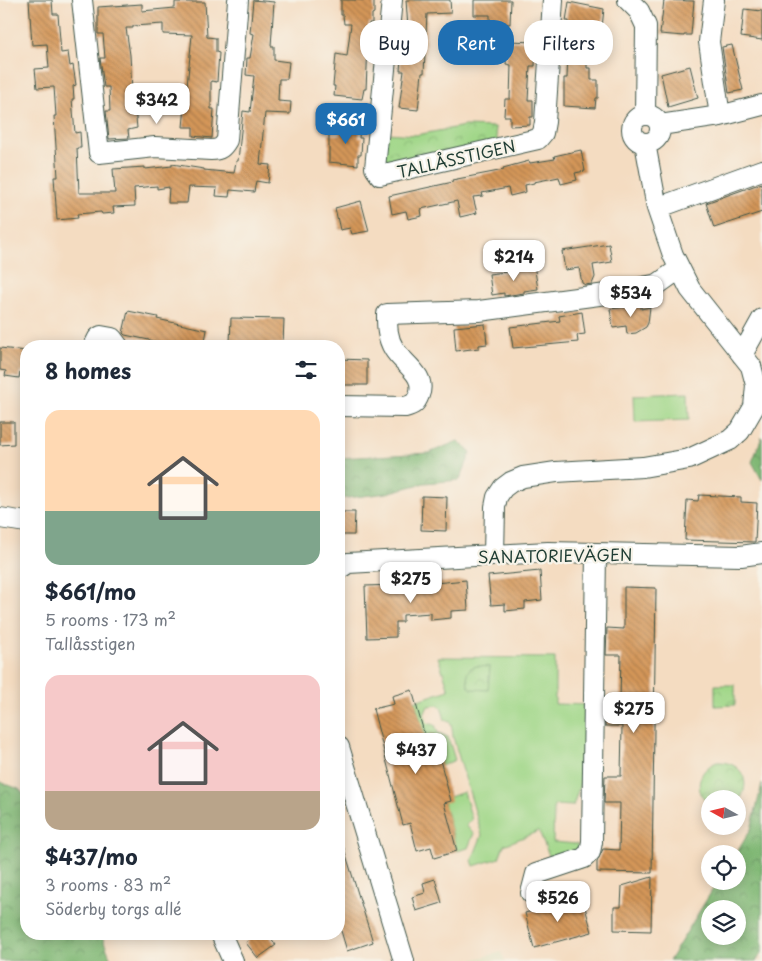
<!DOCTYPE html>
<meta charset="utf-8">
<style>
:root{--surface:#fff;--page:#f2f2f3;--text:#1f2937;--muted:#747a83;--accent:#1f6fb2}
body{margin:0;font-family:"Playpen Sans",sans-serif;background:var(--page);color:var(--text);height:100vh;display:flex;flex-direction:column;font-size:19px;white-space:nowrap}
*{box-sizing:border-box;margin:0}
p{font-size:16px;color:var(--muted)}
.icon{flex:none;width:28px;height:28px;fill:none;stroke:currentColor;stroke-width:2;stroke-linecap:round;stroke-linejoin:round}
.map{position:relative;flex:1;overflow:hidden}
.side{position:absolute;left:20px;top:340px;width:325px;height:600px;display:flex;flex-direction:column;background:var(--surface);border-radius:20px;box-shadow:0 2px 12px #0003}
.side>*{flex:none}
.hud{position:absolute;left:360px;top:20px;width:326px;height:45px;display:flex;gap:10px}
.needle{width:32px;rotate:278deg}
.tools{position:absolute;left:701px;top:790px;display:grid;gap:10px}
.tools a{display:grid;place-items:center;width:45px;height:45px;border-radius:50%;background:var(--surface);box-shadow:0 2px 12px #0003;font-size:25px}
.price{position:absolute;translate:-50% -42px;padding:0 11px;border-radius:10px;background:#fff;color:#222;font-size:16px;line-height:32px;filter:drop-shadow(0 1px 2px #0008)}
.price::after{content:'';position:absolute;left:50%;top:30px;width:15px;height:11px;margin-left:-8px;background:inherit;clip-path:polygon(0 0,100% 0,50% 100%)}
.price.active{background:var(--accent);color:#fff}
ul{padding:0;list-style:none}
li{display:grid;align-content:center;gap:10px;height:265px;padding:0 25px}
li span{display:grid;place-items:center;height:155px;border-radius:15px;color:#555}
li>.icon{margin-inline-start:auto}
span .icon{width:90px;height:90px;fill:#fffc;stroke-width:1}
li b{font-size:21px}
h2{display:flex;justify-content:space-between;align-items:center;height:60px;padding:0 25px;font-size:21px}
.tag{padding:0 18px;border-radius:20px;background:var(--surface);box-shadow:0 2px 12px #0003;font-size:18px;line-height:45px}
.tag.active{background:var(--accent);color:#fff}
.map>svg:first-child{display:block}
.built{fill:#dfddbb}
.grass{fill:#a1d789;stroke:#608a5e}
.forest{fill:url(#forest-crowns);stroke:#507a54;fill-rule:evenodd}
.park{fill:url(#park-crowns);stroke:#608a5e}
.building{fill:url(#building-back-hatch)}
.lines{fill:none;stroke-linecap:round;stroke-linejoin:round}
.minor-casing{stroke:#3f5549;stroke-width:22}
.minor{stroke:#fff;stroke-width:20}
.labels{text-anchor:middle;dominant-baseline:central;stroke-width:4.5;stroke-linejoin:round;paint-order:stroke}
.street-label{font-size:16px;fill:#1f3d34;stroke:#f7f3e8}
</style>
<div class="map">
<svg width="762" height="961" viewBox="0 0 762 961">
<defs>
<pattern id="forest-crowns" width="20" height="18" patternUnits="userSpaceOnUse" patternTransform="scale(1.25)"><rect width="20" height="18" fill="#80b875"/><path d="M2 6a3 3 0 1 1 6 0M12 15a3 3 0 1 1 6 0" fill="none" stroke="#689761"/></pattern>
<pattern id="park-crowns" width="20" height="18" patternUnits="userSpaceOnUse" patternTransform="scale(1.25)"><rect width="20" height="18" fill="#a1d789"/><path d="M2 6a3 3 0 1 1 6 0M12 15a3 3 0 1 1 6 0" fill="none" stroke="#8ab977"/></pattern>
<pattern id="building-back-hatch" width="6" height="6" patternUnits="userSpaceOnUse" patternTransform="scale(1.25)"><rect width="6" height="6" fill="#d49659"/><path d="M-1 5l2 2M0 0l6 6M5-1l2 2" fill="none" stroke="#ab7c4a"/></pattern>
</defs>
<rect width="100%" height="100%" fill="#f7f3e8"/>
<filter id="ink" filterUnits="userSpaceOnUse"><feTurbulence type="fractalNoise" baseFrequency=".02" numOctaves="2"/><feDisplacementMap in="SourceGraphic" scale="10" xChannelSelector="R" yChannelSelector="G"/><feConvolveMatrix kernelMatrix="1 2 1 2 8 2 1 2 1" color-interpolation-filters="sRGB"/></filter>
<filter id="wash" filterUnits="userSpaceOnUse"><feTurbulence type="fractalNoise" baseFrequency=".0096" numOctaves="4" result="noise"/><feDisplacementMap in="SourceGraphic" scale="20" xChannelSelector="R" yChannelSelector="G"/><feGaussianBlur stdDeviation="1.12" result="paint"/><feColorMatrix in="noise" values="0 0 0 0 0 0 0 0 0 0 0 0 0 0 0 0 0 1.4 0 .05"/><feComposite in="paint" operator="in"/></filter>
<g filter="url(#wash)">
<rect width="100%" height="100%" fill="#f4dcc1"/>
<path class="built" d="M501,952L505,961H468Z"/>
<path class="grass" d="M688,393L689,420L635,422L634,395Z
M438,657L555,658V704L594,705V782L581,781L573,806L554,805L553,842L577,844L583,867L554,868L539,831L504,845L499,858L474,866L472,860L482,835L453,737L452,728L450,722L445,720L442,709L439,705L428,706L424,715L427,723L435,725L438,733L448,737L455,760L441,766L433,734L425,736L415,701L449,690Z
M464,792L472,820L467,823V827L474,833L468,848L457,851L444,803L450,797Z"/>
<path class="forest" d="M762,437V480L752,462Z
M458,441L471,452L460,480L424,483L387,493L339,499V458L429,453Z
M0,782L19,789L26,797V934H101L110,957L114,961H0Z
M762,784V953L756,961H669L718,881H738V854H736L751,829ZM710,909H738V936H710Z"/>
<path class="park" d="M465,126L495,127L498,143L391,169L382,160L386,133L416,135Z
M477,666L490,667L488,690L472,689L468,686L467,673L471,668Z
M715,685H735V705L715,706Z
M717,762C742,761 753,783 738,802V799H710V805C693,791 697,770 717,762Z"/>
<g id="blocks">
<path class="building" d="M29,0H52L53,14H58L61,53L68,52L70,66L73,65L76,85L73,86L74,99H72L75,133L80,132L81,148H77L79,193H115L113,169L145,167V169L172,166V164L204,169V170L234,173L236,161H238L243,111L250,112L254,76L246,75L247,58H250L254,34L250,33L253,0L274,2L271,46H274V60L289,62L287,79H279L278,101L291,102L290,114L265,113L260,164L270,165L268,183L256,181L254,192L230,190L229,197L216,196L217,188L189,187L187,203H168L169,187L157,189V186L134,188L135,206L113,207L114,213L102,214L101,212L77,214L78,218L57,220L54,177H58L54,116H56L54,87L37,88L35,69L49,68L47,44L32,45Z
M341,0H374V13L372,14V23H369L366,89H364L362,99L334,96L335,86H333L336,54L347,56L351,24H344L343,15H341Z
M406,0H450L451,13L427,14L424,73H422L418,110L399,108L404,71H400L402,44H406L408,28Z
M474,0H511L510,24L490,22V15H474Z
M664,0L694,1L691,35H684V36L660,34Z
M175,2H205L207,37L216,38V52L219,53L217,82L211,81V109H214L212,138L193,136V127H183L192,35L163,34V24L133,26V28H126L130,55L133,109H135L137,128L128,130L129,138L109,139L106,111H110L109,87H104L100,58H105L103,34H98V7L142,4V11L175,8Z
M569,2L604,9L602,27L598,26L596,35L587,33V68H591V80H598V98H596L595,108L564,106V78H567L568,52H570V30L568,29L569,21H566Z
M744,9L762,11V40L741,37Z
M508,41L536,42L535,66H530L528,100H533V117H530V125L510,126V116H504L505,99H510L511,65L506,64Z
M732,45L743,90L729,93L722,47Z
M690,66L698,98L668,107L661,74Z
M341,123L360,125L359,138H362L361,155H358V165L329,162V134L340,135Z
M581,150L585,171L575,173L577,180L561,184L559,177L534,182V183L525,185L526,192L510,196L508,188L482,193L483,196L473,197L477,213L460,217L457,201L421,209L422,216L408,219L406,211L392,214L389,196L453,182L452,180L504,170L503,168L529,161L530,163L555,159L554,156Z
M762,183V212L714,228L706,203Z
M361,201L369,231L352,234L350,228L340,230L335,208Z
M609,244L612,262L593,265L595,277L592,284L585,285L582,283L579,268L565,270L562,251Z
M534,265L538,289L524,291V293L504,296V293L492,295L489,274L522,270L521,267Z
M641,305V309L650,307L648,323L646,327L636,333L627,334L626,326L613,328L610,309Z
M128,311L158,317L157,319L207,330L204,346H178L125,335L123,333Z
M582,312L585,334L577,335L578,342L513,348L510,327L560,321L559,316Z
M231,318L284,319L283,344L230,343Z
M485,324L487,344L479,345V348L456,351L454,327Z
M0,348L26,351V373L20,372L19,378L5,376L6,371L0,370Z
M339,359L367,360V385H339Z
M0,422H14V444L0,445Z
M699,495L741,497V502L757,503L755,542L685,540L687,500L698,501Z
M422,496L447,497L446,531L421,530Z
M339,512H355L354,535H339Z
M540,571L542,600L525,602V609L505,611V604L491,605L488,576Z
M466,580L468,610L451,611V618L431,620V613L403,615V622H396V637L367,638L365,586L394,585V587Z
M624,587L656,588L652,873L597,872V862L603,849L619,850L620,803H604L605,776H621L622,726H605L606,700H620L621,655H606L607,628L624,629Z
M412,690L425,736L433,734L451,801L444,803L457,851L434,858L431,847L417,851L410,823L403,825L373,709L394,704L392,696Z
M341,839L373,942L347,951L339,924V840Z
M652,877L651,931L614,930V907H621L622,886Z
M435,879L442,903L416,911L412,897L425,893L423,883Z
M582,897L592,932L534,948L525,913Z
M252,934H268L276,945L258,958L246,943Z"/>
</g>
</g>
<g filter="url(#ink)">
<use href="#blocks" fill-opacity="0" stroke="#3f5549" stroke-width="1"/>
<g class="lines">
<defs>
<path id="minor" d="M82,0L99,153L155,147L211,150C220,150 223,147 227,140L238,0
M392,0L375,168L380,175L538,139L543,133L545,122L553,0
M628,0L639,11L646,26L645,115
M714,0L709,42L720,116
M632 129a14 14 0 1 1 28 0a14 14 0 1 1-28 0Z
M660,125L720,116L762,105
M657,208L762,170
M94,346L98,338L101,336L112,338L118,346
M742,355L762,319
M339,406L405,407C413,405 416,403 419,395C427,375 403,364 394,349C387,338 387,326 387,314L479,311L614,293L658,284L679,269
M0,518L26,522
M494,555L495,507L497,497L503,488L511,482L523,477L556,472L643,467L689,459L730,440L740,431L754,407L756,385L751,366L690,289L673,255L657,208L645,143
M339,569L348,563L548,552L741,556L762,553
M339,747L404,961
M531,893L536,874L584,858L590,852L592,842L596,553
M221,934L233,961"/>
</defs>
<use href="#minor" class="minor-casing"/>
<use href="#minor" class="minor"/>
</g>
</g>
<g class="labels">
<g class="street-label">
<text transform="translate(456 158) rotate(-13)">TALLÅSSTIGEN</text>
<text transform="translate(555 555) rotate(-1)">SANATORIEVÄGEN</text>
</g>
</g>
</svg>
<div class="tools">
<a><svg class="needle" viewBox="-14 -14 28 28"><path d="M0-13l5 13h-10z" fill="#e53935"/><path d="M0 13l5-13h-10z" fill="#747a83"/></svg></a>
<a><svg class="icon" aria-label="locate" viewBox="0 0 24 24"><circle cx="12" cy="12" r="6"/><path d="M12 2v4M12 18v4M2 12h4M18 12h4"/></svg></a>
<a><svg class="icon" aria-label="layers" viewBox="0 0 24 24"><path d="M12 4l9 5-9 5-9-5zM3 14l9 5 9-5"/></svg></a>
</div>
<b class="price" style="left:157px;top:125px">$342</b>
<b class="price active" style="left:346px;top:145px">$661</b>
<b class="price" style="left:514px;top:282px">$214</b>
<b class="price" style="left:631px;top:318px">$534</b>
<b class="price" style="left:411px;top:604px">$275</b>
<b class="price" style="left:634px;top:734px">$275</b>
<b class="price" style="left:416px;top:775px">$437</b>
<b class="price" style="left:558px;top:923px">$526</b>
<div class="hud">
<a class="tag">Buy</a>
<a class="tag active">Rent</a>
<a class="tag">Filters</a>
</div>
<section class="side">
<h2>8 homes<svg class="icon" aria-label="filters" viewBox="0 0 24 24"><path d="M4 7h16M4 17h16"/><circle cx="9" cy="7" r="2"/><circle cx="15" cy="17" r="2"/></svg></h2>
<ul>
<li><span style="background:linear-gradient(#ffd9b3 65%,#7fa58c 0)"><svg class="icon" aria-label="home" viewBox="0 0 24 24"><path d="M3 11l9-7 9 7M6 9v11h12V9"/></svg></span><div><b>$661/mo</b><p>5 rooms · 173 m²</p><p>Tallåsstigen</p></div></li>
<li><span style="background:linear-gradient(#f6c9c9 75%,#b9a48a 0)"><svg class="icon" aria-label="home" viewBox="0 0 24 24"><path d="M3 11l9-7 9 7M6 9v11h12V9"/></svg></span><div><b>$437/mo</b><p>3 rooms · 83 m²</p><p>Söderby torgs allé</p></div></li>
</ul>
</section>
</div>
